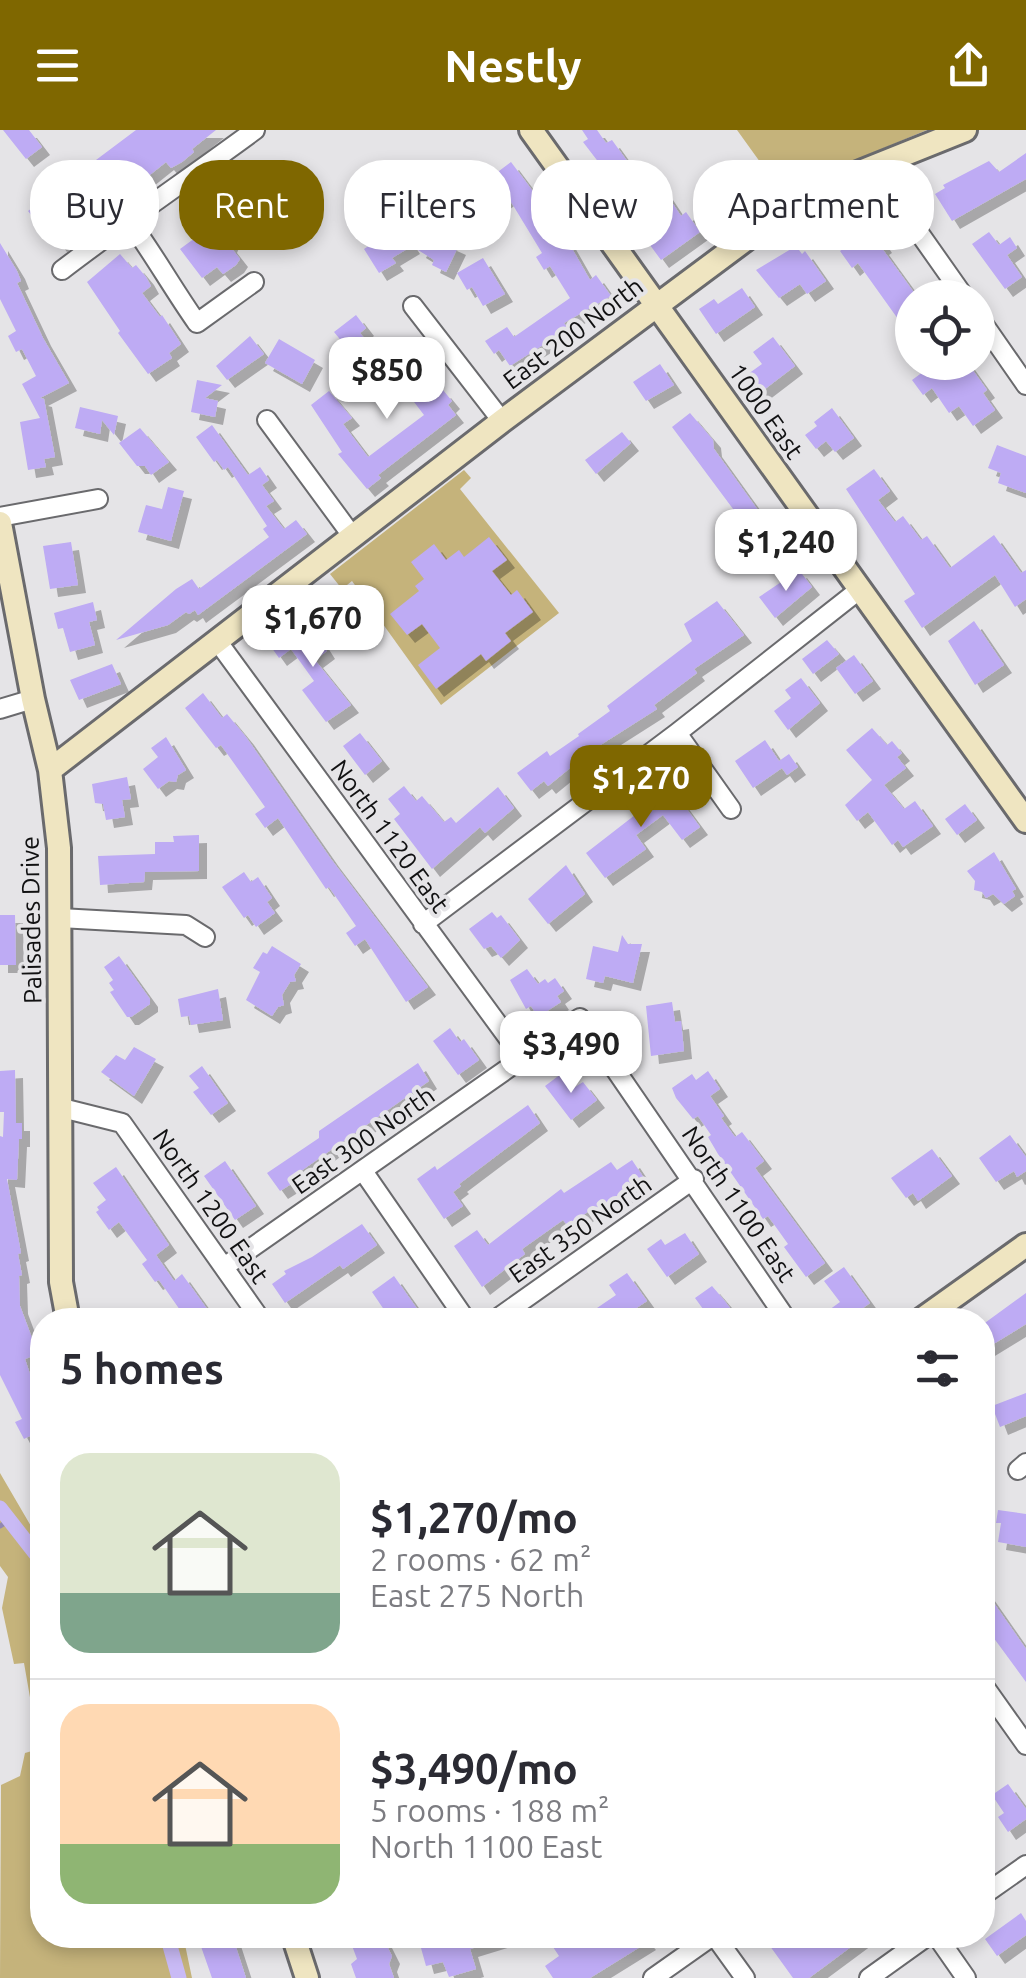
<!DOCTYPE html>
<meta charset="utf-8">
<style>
:root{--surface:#fff;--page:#f2f2f3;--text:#2b2b33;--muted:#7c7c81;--line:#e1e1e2;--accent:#7f6700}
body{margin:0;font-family:Ubuntu,sans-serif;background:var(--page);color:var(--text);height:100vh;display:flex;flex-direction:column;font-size:38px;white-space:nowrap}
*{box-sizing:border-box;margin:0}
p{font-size:32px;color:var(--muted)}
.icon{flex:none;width:55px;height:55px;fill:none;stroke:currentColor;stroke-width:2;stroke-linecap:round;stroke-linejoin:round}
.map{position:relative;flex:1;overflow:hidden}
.panel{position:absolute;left:30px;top:1178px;width:965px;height:640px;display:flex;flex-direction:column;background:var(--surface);border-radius:40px;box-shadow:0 5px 15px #0003}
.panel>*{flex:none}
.guide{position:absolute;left:30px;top:30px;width:968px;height:90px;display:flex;gap:20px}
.tools{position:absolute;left:895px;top:150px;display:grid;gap:20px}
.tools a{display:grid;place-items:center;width:100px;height:100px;border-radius:50%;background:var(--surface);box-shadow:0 5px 15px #0003;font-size:50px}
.price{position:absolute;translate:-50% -85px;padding:0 22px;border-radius:20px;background:#fff;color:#222;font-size:32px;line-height:65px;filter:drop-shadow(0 2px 5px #0008)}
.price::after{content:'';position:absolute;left:50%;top:60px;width:30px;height:22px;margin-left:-15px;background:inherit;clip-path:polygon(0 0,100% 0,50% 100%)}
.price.active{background:var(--accent);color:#fff}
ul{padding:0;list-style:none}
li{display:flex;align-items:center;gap:30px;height:250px;padding:0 30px}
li+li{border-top:2px solid var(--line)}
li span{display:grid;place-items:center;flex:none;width:280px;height:200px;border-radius:30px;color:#555}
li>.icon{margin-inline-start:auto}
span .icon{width:120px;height:120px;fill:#fffc;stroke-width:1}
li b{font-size:42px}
h2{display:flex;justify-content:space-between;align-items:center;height:120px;padding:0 30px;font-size:42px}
.pill{padding:0 35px;border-radius:40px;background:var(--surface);box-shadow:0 5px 15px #0003;font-size:35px;line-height:90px}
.pill.active{background:var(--accent);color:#fff}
header{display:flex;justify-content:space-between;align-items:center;height:130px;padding:0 30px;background:var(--accent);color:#fff;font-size:45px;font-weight:600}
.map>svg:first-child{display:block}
.green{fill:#c5b37b}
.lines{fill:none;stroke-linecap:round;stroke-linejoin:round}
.stream{stroke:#9287b1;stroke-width:5}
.canal{stroke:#c9baf5;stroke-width:15}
.building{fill:#beabf4;filter:url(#shadow)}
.street-casing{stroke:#6a6a6d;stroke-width:22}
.secondary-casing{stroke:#6a6a6d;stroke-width:28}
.street{stroke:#fff;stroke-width:18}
.secondary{stroke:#efe5c1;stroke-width:22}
.labels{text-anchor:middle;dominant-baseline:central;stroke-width:8;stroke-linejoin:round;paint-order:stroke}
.street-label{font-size:25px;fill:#111112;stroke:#e5e4e7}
</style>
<header><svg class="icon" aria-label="menu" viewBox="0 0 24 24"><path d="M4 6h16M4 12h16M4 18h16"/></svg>Nestly<svg class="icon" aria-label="share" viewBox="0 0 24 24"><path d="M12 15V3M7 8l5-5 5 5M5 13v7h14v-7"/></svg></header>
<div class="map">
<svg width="1026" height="1848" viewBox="0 0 1026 1848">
<defs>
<filter id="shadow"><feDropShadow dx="8" dy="8" stdDeviation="0" flood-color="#0004"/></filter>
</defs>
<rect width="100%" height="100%" fill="#e5e4e7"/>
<path class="green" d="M737,0H927L781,61Z
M464,340L471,348L460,359L559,483L441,575L352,451L342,459L330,444Z
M0,1343L42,1415V1805H183L192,1848H0L1,1655L20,1646L25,1623L39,1619L24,1533L14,1534L2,1478L8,1447L0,1436Z"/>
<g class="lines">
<path class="stream" d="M0,1396L10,1390"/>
<path class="canal" d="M0,1378L42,1432
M167,1805L179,1848"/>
</g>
<path class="building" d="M3,0H29L42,17L26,29Z
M136,0H216L192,19L194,22L182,32L171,38L166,32L116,72L105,58L84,74L95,88L59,114L48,100L45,103L28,81Z
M582,0H597L606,13L612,10L650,63L661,56L681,86L686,82L700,102L661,130L647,111L655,106L616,49L613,51L583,12L588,9Z
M1026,23V49L952,91L935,64L945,58L943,55L989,31L999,42Z
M511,32L541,72L562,110L566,108L590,150L596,145L611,166L564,193L568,199L510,236L499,220L494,224L485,211L507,197L514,207L570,168L550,136L544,140L536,127L542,123L508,67L502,71L487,50Z
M255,35L266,49L274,43L288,65L231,110L229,115L240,129L236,135L223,144L217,137L202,148L180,119L195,108L190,101L213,86L215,90L239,71L228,56Z
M747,35L761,55L729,78L714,58Z
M456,39L469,58L448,73L435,55Z
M844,78L868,105L874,100L884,115L881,117L918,168H912V198L903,186L898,189L858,133L852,138L840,121L847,116L828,90Z
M399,96L412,116L392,128L396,133L379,143L364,119Z
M439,100L452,106L449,113L458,117L446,142L432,135L434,130L418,120L427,103L435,107Z
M989,102L999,115L1010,107L1017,118L1007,125L1022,147L1005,159L972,114Z
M0,113L17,141L21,151L17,153L43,208L69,253L40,268L44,269L55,327L44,329L46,337L28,340L20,292L40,288L22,254L36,246L22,219L16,222L8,206L16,201L0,169Z
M796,116L802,124L805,121L826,151L807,164L800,154L779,168L756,140Z
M120,124L132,138L136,135L146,147L151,156L142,163L160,187L162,185L181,214L169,223L172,228L148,244L118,203L120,201L87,152Z
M483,128L505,164L483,176L472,157L467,160L457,143Z
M742,158L755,177L716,204L699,179L714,169L718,174Z
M356,185L366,198L360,203L372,218L357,230L334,202Z
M250,206L264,224L227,250L216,236Z
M773,207L795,236L761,262L748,244L762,234L753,222Z
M279,209L315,230L302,254L265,233Z
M388,222L400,237L405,233L422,255L430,249L440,262L443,260L452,271L448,275L456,285L378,345L381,348L367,359L338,324L342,322L311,275L329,261L352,288L343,294L368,327L424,285L401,255L393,261L372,234Z
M922,232H967L987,260L983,263L995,280L973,296L959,276L949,283L932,258L923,265L912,250L927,239Z
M660,234L674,255L646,271L633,252Z
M197,250L222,255L205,268L218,271L215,287L191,282Z
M80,277L118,286L114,305L102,290L100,304L75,298Z
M832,278L854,308L835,322L826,311L816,319L805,305L817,296L814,292Z
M690,283L713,310L714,319L768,394L764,397L782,419L763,434L734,398L742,391L672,297Z
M212,295L248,345L260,337L269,350L262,355L274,371L266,376L284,399L296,390L307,404L198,485L195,480L189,484L186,482L168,495L116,510L176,459L192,449L199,459L269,407L263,399L267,396L228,337L224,340L217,330L214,332L196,307Z
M140,298L169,332L151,345L145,336H137L119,313Z
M622,302L631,313L596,344L585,330Z
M997,315L1026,326V363L998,353L1001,343L988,338Z
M874,339L890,361L878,370L895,392L903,386L921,410L927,406L950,438L994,405L1021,443L1026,440V469L1015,477L995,445L922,498L904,471L915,464L846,359Z
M168,357L184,361L171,411L138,402L146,375L162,379Z
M489,407L507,430L492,441L511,465L517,460L533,482L505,503L511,511L486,531L481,524L436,559L418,535L440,518L422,494L407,505L390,484L419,461L415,456L424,449L411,432L434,414L446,430L459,420L464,427Z
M71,412L78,455L50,459L43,416Z
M799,440L812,457L775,488L759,467Z
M717,471L744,505L694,539L697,543L654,575L657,579L591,621L548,656L544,651L531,661L517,643L547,621L550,626L579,606L578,604L610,581L607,576L692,511L684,494Z
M93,472L97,490L89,492L95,515L70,522L63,498L58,499L54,483Z
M974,491L1004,535L975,555L948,511Z
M310,494L327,521L315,530L351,575L326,592L302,560L314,551L291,519L279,528L269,514L285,502L295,498L298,502Z
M827,510L839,524L813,544L802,529Z
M854,525L873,551L855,564L836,538Z
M112,534L121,554L79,570L70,550Z
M801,548L820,573L788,600L774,581L791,568L785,560Z
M203,563L222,588L227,584L246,607L331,729L428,857L406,872L365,809L355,816L346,803L356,796L329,757L326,759L278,688L265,698L255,684L265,677L221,615L216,618L185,578Z
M872,598L887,615L892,611L902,623L897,627L906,638L884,655L904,679L915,671L933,696L903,717L898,710L892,715L868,682L857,691L845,675L872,650L846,620Z
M360,603L382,631L365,645L343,616Z
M166,607L186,640L178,645L176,652L169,651L158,659L143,639L158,627L151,618Z
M765,610L779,631L789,624L798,637L787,645L782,638L753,658L735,631Z
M127,647L131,669L122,670L125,687L106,690L103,674L95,673L92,654Z
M669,655L700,697L682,710L663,685L636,705L646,719L605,748L586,723L635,685L628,676L644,664L649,670Z
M404,656L416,671L422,666L444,692L451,687L456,693L498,657L514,678L485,703L480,697L432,739L394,689L400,684L388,669Z
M965,674L977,690L957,705L945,689Z
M199,705V741L145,742L144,752L100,755L98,726L155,724V712H174L173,706Z
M994,722L1016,759L1012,761L1015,766L1004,774L993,764L986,768L982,762L974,760L975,751L967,741Z
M566,735L585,764L548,794L528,769Z
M244,742L251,752L258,747L272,768L267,772L275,783L256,797L248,785L244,788L222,757Z
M492,782L497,788L501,785L520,810L501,828L491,816L484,819L469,799Z
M0,785H15L16,835H0Z
M622,805L628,814H642L633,853L605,846L603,853L586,849L593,816L618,822Z
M272,816L301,834L294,845L296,851L290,852L282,865L284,875L278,877L272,886L246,870L260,842L253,838L263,822L267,824Z
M119,826L150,869V874L131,887H127L110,862L114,860L109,853L113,850L104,837Z
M527,839L538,854L545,849L548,853L555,848L564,861L557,866L561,872L538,887L531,876L526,879L510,850Z
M218,859L223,890L191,895L189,886L181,887L178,869Z
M672,872L675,892L681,891L684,921L651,926L646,876Z
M450,898L460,912L464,909L479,930L458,945L433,911Z
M134,917L156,929L134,966L101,942L116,925L125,930Z
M418,933L429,951L301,1041L304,1046L280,1061L267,1043L319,1008V1001Z
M202,936L228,973L211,985L193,962L199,958L189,946Z
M15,940L16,993H22V1009H19L17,1050L7,1049L21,1123L18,1124L22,1145L19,1146L20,1176L38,1224L25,1229L33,1253L36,1252L42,1265V1332L30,1306L24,1309L15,1292L22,1289L0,1245V1006L3,1007L4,982H0V941Z
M708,941L720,959L710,966L724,986L721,988L735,1007L742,1002L764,1031L755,1038L825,1133L806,1147L784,1117L788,1114L768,1086L763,1089L718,1024L708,1007L711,1005L698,986L693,989L676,968L672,958L692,944L696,950Z
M561,944L572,959L583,952L597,970L571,990L545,956Z
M528,975L540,993L459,1054L461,1056L453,1062L463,1076L444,1089L417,1049L435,1036L437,1040Z
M1010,1005L1026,1027V1041L1017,1047L1014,1041L996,1052L979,1028Z
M932,1019L952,1046L918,1071L913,1063L906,1068L891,1048Z
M632,1030L646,1051L600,1081L596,1076L568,1096L563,1090L522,1119L525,1124L482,1157L454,1116L477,1100L488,1115L561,1059L564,1063L611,1032L617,1040Z
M225,1031L256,1076L235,1090L204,1046Z
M116,1037L169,1115L156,1125L174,1151L182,1144L215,1190H187L159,1150L155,1152L142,1134L147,1130L119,1092L109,1100L96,1082L99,1080L97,1077L106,1070L93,1053Z
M362,1094L377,1115L343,1139L340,1135L285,1173L272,1154L286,1144L284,1141L312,1127Z
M685,1103L699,1124L667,1147L647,1119L661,1109L665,1115Z
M844,1137L870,1173L846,1190H837L829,1180L840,1172L824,1151Z
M627,1143L647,1171L635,1179L629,1190H606L597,1178L616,1165L609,1155Z
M394,1146L425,1190H391L372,1162Z
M712,1156L724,1170L739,1190H711L695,1168Z
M1026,1163V1194L982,1221V1195Z
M1026,1263V1286L1000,1297L992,1276Z
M998,1380L1026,1384V1417L998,1412L1001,1393H996Z
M982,1456L1026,1519V1552L982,1492Z
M1008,1654L1026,1679V1689L1008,1702L998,1687L1004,1683L992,1665Z
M1021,1783L1026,1791V1805L997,1826L985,1809Z
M197,1805H232L246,1848H212Z
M426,1805H506V1808L470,1819L476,1839L449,1847L443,1832L426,1836L421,1818L429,1816Z
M572,1805H642L648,1812L590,1848H553L545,1836L559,1826L553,1817Z
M762,1805H867L809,1848H793Z
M366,1808L368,1814L383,1808L392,1826L389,1834L394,1848H356L351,1834L357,1829L351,1813Z"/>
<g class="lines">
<defs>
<path id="street" d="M872,36L965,168
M128,89C153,123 173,159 197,193L254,152
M62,140C126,91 191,47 255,0
M413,176L502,291
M978,186L1026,255
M267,290L353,407
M0,387L98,369
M218,512L522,927
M0,579L33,569
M677,603L731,679
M60,788L186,795L205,807
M423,794L677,603L859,460
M62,978L122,993L261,1190
M363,1041L466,1190
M224,1137L580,888L787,1190
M495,1190L694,1049
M1018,1340L1026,1333
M982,1553L1026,1615
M982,1766L1026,1735
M714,1805L745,1848
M936,1805L966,1848
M653,1848L714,1805
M869,1848L929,1805"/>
<path id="secondary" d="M531,0L1026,691
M0,393L33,569L50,640L59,718L61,1152L68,1190
M50,640L502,291L808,63L965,0
M921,1190L1026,1115
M293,1805L307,1848"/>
</defs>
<use href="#street" class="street-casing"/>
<use href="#secondary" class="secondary-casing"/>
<use href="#street" class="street"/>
<use href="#secondary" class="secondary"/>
</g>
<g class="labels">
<g class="street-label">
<text transform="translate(573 203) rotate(-37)">East 200 North</text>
<text transform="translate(766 281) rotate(55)">1000 East</text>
<text transform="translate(390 706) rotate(54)">North 1120 East</text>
<text transform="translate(31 790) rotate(-91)">Palisades Drive</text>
<text transform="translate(363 1010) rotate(-35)">East 300 North</text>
<text transform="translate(739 1074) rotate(56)">North 1100 East</text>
<text transform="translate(211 1076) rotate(55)">North 1200 East</text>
<text transform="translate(580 1099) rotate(-35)">East 350 North</text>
</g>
</g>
</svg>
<div class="tools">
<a><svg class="icon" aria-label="locate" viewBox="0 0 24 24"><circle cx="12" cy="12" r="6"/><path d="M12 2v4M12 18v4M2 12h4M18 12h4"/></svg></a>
</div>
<b class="price" style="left:387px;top:292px">$850</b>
<b class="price" style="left:786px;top:464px">$1,240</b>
<b class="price" style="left:313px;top:540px">$1,670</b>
<b class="price active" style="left:641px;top:700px">$1,270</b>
<b class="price" style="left:571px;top:966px">$3,490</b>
<div class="guide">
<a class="pill">Buy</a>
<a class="pill active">Rent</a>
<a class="pill">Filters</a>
<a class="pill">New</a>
<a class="pill">Apartment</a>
</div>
<section class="panel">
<h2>5 homes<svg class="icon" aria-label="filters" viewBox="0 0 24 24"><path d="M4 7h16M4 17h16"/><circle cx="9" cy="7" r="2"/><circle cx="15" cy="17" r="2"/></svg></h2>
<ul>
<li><span style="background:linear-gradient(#dfe7d0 70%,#7fa58c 0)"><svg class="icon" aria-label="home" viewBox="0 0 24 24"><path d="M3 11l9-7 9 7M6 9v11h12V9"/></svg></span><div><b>$1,270/mo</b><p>2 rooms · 62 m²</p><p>East 275 North</p></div></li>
<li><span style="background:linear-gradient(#ffd9b3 70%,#8fb573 0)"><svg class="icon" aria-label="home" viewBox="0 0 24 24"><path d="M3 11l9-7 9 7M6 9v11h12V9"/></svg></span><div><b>$3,490/mo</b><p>5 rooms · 188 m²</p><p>North 1100 East</p></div></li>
</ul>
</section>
</div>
